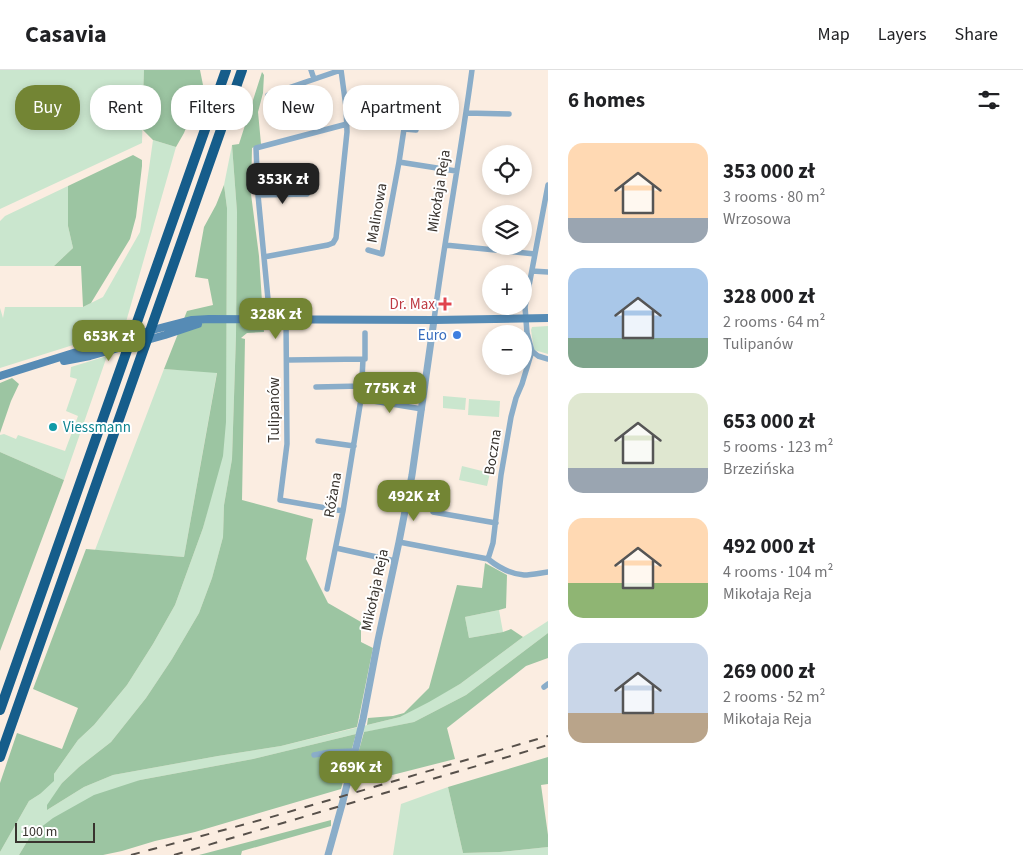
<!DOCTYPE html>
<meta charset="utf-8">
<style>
:root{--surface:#fff;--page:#f2f2f2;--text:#202124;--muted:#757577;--line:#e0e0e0;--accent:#738534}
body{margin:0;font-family:"Source Sans 3",sans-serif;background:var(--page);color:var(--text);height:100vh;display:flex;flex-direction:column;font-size:19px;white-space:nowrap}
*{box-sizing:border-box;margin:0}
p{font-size:16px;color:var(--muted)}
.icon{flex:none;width:28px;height:28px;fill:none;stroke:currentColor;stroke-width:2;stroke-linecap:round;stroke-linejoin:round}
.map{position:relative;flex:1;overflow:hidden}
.drawer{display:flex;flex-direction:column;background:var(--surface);width:475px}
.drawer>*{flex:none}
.banner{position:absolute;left:15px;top:15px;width:458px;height:45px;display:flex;gap:10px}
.buttons{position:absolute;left:482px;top:75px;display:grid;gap:10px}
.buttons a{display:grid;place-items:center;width:50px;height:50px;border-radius:50%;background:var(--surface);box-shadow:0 2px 8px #0003;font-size:25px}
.scale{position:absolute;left:15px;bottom:12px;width:80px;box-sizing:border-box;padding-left:5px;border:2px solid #38332e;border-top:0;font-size:14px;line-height:18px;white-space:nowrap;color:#38332e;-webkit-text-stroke:4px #fff;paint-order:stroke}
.price{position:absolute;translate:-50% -42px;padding:0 11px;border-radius:10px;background:var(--accent);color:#fff;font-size:16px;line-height:32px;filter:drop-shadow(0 1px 2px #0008)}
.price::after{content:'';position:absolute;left:50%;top:30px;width:15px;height:11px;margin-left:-8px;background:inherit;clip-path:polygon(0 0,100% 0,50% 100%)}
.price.current{background:#222;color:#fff}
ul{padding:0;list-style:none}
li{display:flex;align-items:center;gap:15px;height:125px;padding:0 20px}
li span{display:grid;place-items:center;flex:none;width:140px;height:100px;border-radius:15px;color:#555}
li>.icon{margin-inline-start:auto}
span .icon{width:60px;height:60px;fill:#fffc;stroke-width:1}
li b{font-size:21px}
h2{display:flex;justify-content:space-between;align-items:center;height:60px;padding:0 20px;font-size:21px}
.tag{padding:0 18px;border-radius:20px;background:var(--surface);box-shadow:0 2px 8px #0003;font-size:18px;line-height:45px}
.tag.current{background:var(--accent);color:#fff}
header{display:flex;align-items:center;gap:30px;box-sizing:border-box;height:70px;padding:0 25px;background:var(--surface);border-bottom:1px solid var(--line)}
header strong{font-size:24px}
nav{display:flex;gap:28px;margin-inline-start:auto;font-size:18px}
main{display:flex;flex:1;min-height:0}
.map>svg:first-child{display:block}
.green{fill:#cae6ce}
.forest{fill:#9cc5a2}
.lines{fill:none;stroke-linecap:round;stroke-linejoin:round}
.minor{stroke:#8aadc9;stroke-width:5.5}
.tertiary{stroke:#8aadc9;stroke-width:7}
.secondary{stroke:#568bb5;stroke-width:8}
.motorway{stroke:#165d8b;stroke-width:10}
.rail{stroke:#57504a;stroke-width:2;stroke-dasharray:9 9;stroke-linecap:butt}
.health-dot{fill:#e0444e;stroke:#fff;stroke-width:2}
.shop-dot{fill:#3f7fe0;stroke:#fff;stroke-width:2}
.culture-dot{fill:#0f9aa8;stroke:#fff;stroke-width:2}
.labels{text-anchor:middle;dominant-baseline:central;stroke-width:4;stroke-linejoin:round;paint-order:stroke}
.street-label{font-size:15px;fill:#38332e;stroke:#fff}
.health-label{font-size:15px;fill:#be3a42;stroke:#fff;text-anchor:end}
.shop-label{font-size:15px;fill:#366cbe;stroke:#fff;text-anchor:end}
.culture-label{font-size:15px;fill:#0d838f;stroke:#fff;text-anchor:start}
</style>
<header>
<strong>Casavia</strong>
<nav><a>Map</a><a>Layers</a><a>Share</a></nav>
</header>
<main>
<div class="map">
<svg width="548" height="785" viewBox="0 0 548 785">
<rect width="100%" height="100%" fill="#fbede1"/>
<path class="green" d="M0,0H144L142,73L0,139Z
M153,70L176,77L124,259L0,298V238L3,248L5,237H83L103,227L140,162Z
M232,75L237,142L236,265L232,389L224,435L223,467L212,508L199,543L172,589L146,628L111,672L79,697L62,713L47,740L84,717L113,705L218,686L281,676L400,647L460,614L523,567L548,551V563L466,625L414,652L356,664L253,689L140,710L31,765L19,785H0V782L29,731L40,724L66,687L78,670L94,655L127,615L153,574L175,535L203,458L210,430L226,305L227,138L224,115Z
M68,116V156L73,178L54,196H0V151L5,146Z
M548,256V284L534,280L531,260L532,257Z
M107,286L64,410L0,382V365L4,364L16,369L18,365L65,381L78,346L66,341L77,309L70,307L71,297Z
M164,299L217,302L184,487L95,480Z
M443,326L466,328L465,340L443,338Z
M469,329L500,331L499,347L468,345Z
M462,396L490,403L487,416L459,410Z
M499,540L503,562L469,568L465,547Z
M448,717L463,783L500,782L548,777V785H393L401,734Z"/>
<path class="forest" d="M144,0H200L203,15L184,63L176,77L153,70L142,59Z
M262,2L264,5L263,23L258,42L261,74L252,78L251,124L259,186L264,262L247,263L241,268L245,269L242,430L313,449L306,489L328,533L361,552V572L373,578L357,657L281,676L218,686L113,705L84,717L47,740V735L62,713L79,697L111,672L146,628L172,589L199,543L212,508L223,467L224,435L232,389L236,265L237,142L232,75L239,74Z
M133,85L142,90V96L136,147L130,169L91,233L83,237L81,196H54L73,178L68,156V116Z
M224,115L227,138L226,352L223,386L203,458L175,535L153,574L127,615L94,655L78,670L54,704V711L40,724L29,731L0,782V713L17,663L62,679L78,638L33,619L86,479L184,487L217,303L164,299L187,241L213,235L208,209L195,207L204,157L216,135Z
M12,308L19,314L11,331L0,363V313Z
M0,382L64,410L0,581Z
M485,493L507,505L506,538L499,540L465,547L469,568L503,562L511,559L523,567L460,614L429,632L400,647L367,655L368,648L393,646L404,643L429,618L457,515L482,518Z
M548,563V588L526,596L447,658L455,689L349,716L364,662L414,652L466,625Z
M356,664L341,719L195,762L155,771L122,781L103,785H19L31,765L53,748L94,725L140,710L253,689Z
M548,687V714L541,715L548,765V777L500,782L463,783L448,717Z
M331,750V756L242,781L241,785H199Z"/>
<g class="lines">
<path class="minor" d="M311,0L314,9
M268,25L341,0
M466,43L509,44
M416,60L404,59L399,92L456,101
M548,115L525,237L527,263L532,281L538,286L548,289
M258,125L307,124
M445,175L535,184
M368,180L382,184L399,92
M264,187L328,175L333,173L336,168L347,62L346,37L341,0
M532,201L548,202
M270,250L258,125L256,78L347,54
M286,250L287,374L280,430L343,441
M434,250C445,166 461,83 472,0
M287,290L365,289V263
M316,317L362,316
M361,329L422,339
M318,371L354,376
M433,442L496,453
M399,472L488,489C498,497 511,504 524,505C532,505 540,503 548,502
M336,478L395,491
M488,489L493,473L501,405L511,347L516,328L522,314L532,281
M327,519L343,441L361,329L363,289
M544,617L548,614
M314,685L330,682L355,681"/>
<path class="tertiary" d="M328,785L343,731L363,649L378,570L399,472L412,405L434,250"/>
<path class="secondary" d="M64,291L90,286L165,265L198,254
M0,306L118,269L164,257L192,250L209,249L434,250L548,248"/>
<path class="motorway" d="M0,640L226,0
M0,687L242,0"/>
<path class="rail" d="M131,785L268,748L548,666
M174,785L548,675"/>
</g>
<path class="health-dot" d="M442.5 226.5h5v5h5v5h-5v5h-5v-5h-5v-5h5z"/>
<circle class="shop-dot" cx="457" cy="265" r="5"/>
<circle class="culture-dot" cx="53" cy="357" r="5"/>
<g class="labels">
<g class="street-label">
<text transform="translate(439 121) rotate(-81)">Mikołaja Reja</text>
<text transform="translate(377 143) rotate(-80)">Malinowa</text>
<text transform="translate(274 340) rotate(-90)">Tulipanów</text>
<text transform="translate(493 382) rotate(-81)">Boczna</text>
<text transform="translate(333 425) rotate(-80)">Różana</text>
<text transform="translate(375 520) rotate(-78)">Mikołaja Reja</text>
</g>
<g class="health-label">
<text x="435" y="234">Dr. Max</text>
</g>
<g class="shop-label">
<text x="447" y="265">Euro</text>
</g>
<g class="culture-label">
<text x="63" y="357">Viessmann</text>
</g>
</g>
</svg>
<div class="buttons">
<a><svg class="icon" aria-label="locate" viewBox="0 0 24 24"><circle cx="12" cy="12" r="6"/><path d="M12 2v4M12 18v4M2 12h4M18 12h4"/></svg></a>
<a><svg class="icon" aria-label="layers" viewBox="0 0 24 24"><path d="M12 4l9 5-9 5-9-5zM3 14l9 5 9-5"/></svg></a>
<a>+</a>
<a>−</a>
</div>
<div class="scale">100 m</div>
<b class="price current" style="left:283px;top:135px">353K zł</b>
<b class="price" style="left:276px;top:270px">328K zł</b>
<b class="price" style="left:109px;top:292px">653K zł</b>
<b class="price" style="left:390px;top:344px">775K zł</b>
<b class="price" style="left:414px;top:452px">492K zł</b>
<b class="price" style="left:356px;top:723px">269K zł</b>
<div class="banner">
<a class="tag current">Buy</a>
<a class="tag">Rent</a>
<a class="tag">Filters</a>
<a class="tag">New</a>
<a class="tag">Apartment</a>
</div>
</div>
<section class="drawer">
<h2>6 homes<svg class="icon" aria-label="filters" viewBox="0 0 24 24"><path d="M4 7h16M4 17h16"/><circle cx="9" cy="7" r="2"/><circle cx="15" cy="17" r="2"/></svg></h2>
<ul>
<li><span style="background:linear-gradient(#ffd9b3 75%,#9aa5b1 0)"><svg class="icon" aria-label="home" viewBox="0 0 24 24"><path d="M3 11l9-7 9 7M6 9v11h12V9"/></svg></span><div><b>353 000 zł</b><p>3 rooms · 80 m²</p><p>Wrzosowa</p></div></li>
<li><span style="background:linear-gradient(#a9c7e8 70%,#7fa58c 0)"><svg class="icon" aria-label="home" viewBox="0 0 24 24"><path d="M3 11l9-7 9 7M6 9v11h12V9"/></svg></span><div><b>328 000 zł</b><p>2 rooms · 64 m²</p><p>Tulipanów</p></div></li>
<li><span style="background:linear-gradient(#dfe7d0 75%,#9aa5b1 0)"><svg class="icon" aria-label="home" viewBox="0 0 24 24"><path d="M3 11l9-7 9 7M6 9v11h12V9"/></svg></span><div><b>653 000 zł</b><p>5 rooms · 123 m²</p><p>Brzezińska</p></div></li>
<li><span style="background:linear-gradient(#ffd9b3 65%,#8fb573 0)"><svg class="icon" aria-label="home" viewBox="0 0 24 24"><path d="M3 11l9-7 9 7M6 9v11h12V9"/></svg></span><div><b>492 000 zł</b><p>4 rooms · 104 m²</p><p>Mikołaja Reja</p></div></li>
<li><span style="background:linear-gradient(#c9d6e8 70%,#b9a48a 0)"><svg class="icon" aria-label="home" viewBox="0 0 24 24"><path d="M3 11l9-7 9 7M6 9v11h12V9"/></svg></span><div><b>269 000 zł</b><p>2 rooms · 52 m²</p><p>Mikołaja Reja</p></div></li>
</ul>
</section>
</main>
